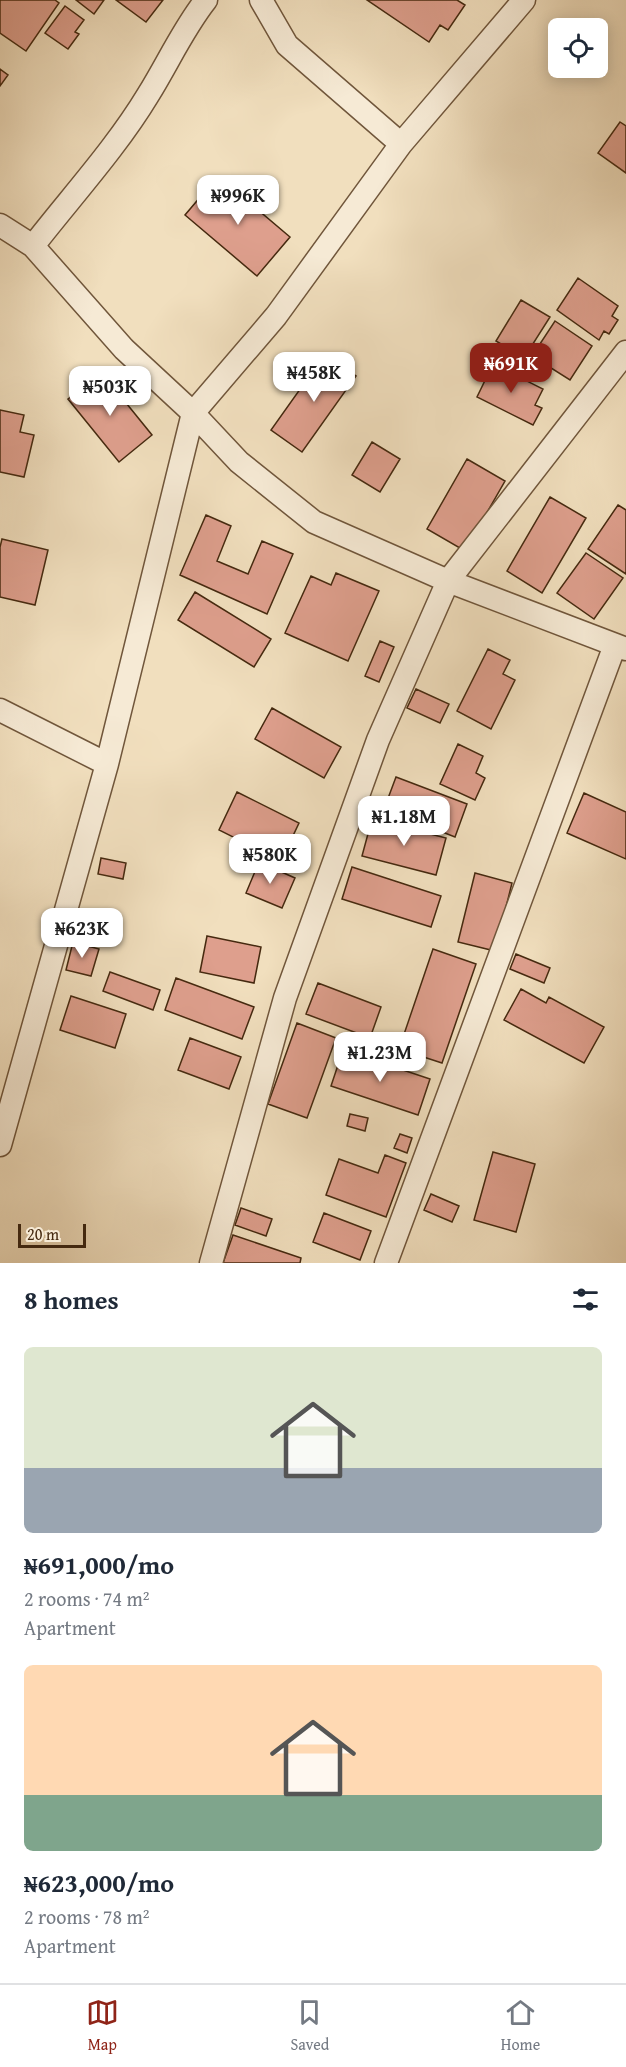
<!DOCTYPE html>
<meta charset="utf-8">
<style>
:root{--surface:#fff;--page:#f6f6f7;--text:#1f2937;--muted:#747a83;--line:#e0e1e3;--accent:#8f2418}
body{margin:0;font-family:"Gentium Book Plus",serif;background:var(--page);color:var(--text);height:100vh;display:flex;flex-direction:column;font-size:22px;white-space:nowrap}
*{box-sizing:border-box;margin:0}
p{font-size:20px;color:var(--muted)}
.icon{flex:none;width:33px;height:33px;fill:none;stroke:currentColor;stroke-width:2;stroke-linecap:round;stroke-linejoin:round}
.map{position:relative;height:1263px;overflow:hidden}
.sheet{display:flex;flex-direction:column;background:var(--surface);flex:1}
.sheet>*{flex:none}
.tools{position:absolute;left:548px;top:18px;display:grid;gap:12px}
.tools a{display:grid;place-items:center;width:60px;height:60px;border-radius:9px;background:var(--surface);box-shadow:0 3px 15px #0003;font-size:30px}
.scale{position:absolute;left:18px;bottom:15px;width:68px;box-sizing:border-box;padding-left:6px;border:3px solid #45290f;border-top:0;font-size:16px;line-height:21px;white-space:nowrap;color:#45290f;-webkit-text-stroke:4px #f6ead5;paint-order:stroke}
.price{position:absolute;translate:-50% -51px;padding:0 14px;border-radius:12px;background:#fff;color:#222;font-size:20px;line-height:39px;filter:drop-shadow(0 2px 3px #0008)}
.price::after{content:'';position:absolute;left:50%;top:36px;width:18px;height:14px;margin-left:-9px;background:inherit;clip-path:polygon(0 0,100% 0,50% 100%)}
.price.current{background:var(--accent);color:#fff}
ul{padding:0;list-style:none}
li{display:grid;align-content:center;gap:12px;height:318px;padding:0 24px}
li span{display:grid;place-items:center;height:186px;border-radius:9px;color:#555}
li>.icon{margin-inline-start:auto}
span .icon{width:108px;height:108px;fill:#fffc;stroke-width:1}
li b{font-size:26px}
h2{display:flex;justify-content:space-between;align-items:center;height:72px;padding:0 24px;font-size:26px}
.tab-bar{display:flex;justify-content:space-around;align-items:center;height:84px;border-top:2px solid var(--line);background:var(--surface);font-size:16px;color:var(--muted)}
.tab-bar a{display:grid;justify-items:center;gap:3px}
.tab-bar .current{color:var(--accent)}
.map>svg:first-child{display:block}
.building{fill:#de9f8d;stroke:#45290f;stroke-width:1.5}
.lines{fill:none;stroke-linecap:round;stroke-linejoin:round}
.minor-casing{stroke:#70563b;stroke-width:25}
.minor{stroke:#f6ead5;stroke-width:22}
</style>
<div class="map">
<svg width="626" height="1263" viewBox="0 0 626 1263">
<rect width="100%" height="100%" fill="#f1dfbe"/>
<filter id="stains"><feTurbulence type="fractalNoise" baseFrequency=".00333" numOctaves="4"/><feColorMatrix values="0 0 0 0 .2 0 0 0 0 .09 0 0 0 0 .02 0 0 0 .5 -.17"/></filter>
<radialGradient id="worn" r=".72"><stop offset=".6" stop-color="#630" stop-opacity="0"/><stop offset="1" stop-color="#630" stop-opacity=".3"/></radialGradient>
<path class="building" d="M0,0H55L59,3L26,51L0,33Z
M76,0H104L94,14Z
M116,0H163L146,22Z
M367,0H457L465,5L448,30L440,25L429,42Z
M65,6L84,20L75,32L79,34L68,49L45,33Z
M0,69L8,75L0,86Z
M620,122L626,126V173L598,153Z
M218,176L290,237L257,276L185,215Z
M578,278L618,306L612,316L618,320L609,334L604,331L599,340L557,310Z
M521,300L550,317L524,358L496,341Z
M555,321L592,346L570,380L532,356Z
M325,354L356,376L302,452L271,430Z
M493,364L543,389L535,405L542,408L533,425L477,397Z
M101,372L152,435L119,462L68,399Z
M0,410L24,415L20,432L34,435L24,477L0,472Z
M372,442L400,459L380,492L352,475Z
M467,459L505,481L465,551L427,529Z
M550,497L586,518L542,593L507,571Z
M618,505L626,510V574L588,549Z
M206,515L231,526L217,561L248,574L262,541L293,554L267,614L180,575Z
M2,539L48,550L35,605L0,597V547Z
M586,553L623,578L594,619L557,593Z
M336,573L379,591L348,661L285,633L311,576L331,585Z
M195,592L271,639L254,667L178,620Z
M380,641L394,647L379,682L365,676Z
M488,649L510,660L503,674L515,680L491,729L457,711Z
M416,689L449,704L440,723L407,708Z
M272,708L341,747L324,778L255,739Z
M458,744L483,756L476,773L485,778L475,800L440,784Z
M396,777L467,804L455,837L384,809Z
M237,792L299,823L281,861L219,830Z
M584,793L626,812V859L567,833Z
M372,819L446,838L436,875L362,856Z
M101,858L126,863L123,879L98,874Z
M259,862L295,878L282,908L246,893Z
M352,867L441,896L431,927L342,899Z
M475,873L512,883L495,951L458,942Z
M207,936L261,947L254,983L200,972Z
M73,942L99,949L91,976L66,970Z
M433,949L476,964L442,1063L399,1049Z
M516,954L550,968L544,983L510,969Z
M110,972L160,990L153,1010L103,991Z
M176,978L254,1007L242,1039L165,1010Z
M318,983L381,1007L370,1038L306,1014Z
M521,989L546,1003L549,997L604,1027L584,1063L504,1020Z
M71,996L126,1014L115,1048L60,1030Z
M297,1023L336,1038L307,1118L268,1104Z
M190,1038L241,1057L229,1089L178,1070Z
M343,1050L430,1079L418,1115L331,1086Z
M350,1114L368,1118L365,1131L347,1126Z
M400,1134L412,1138L407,1153L394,1148Z
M493,1152L535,1164L516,1232L474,1220Z
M385,1155L406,1163L386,1217L326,1195L339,1159L378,1173Z
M431,1194L459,1206L452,1222L424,1210Z
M241,1208L272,1219L266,1236L235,1225Z
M324,1213L371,1231L360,1260L313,1242Z
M233,1235L301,1258L300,1263H223Z"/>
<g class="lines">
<defs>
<path id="minor" d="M261,0L287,45L401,144
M0,225L33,246L124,349L193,413L239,462L314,522L448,581L626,649
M33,246C71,197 116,148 148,95C168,63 183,29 206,0
M0,710L107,764
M0,1145L107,764L193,413L276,316L401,144L524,0
M211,1263L285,998L378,740L448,581L626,352
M386,1263L615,645"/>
</defs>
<use href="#minor" class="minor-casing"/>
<use href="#minor" class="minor"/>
</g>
<rect width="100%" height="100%" filter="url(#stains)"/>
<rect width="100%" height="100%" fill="url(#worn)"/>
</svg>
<div class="tools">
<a><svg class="icon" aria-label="locate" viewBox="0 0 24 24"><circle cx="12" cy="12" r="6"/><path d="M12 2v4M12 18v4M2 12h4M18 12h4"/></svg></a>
</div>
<div class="scale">20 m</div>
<b class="price" style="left:238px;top:226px">₦996K</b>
<b class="price current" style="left:511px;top:394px">₦691K</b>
<b class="price" style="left:314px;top:403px">₦458K</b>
<b class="price" style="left:110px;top:417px">₦503K</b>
<b class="price" style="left:404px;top:847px">₦1.18M</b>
<b class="price" style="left:270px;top:885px">₦580K</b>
<b class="price" style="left:82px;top:959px">₦623K</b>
<b class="price" style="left:380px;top:1083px">₦1.23M</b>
</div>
<section class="sheet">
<h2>8 homes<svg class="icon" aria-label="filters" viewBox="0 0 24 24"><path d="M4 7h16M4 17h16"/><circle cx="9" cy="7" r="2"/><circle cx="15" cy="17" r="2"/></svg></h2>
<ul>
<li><span style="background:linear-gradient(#dfe7d0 65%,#9aa5b1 0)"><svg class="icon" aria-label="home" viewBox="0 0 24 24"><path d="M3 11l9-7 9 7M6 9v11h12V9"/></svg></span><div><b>₦691,000/mo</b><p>2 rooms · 74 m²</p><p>Apartment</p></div></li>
<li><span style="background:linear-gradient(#ffd9b3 70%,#7fa58c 0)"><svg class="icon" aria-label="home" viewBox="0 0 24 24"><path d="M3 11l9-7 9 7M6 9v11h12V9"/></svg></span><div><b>₦623,000/mo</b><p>2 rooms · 78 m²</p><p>Apartment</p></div></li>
</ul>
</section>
<nav class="tab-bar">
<a class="current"><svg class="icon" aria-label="map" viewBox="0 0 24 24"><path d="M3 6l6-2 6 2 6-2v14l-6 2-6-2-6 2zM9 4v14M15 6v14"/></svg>Map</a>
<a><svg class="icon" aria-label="saved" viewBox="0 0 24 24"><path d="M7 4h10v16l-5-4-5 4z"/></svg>Saved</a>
<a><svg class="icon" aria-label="home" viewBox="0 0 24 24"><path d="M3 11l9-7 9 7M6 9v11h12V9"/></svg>Home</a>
</nav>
